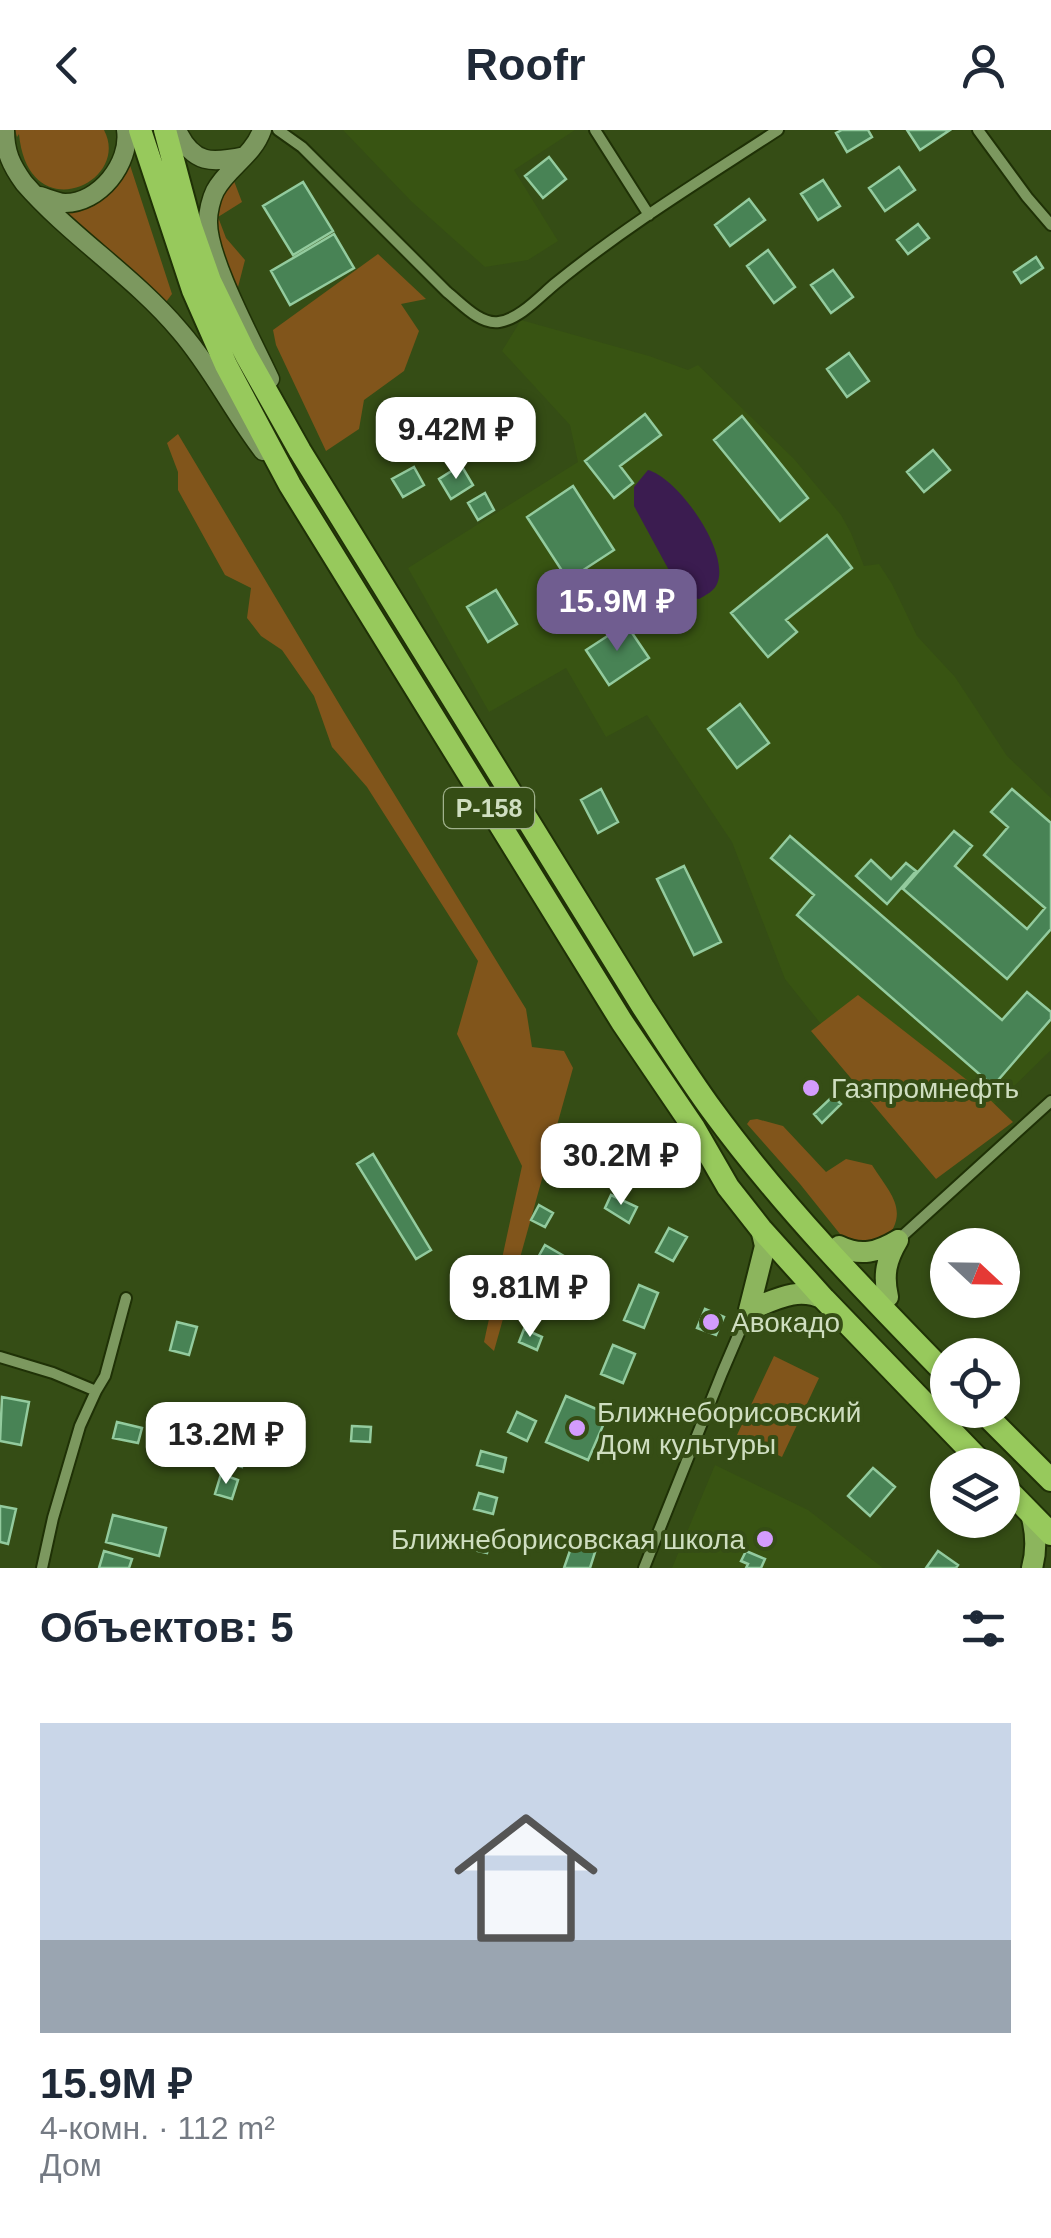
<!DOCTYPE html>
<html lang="ru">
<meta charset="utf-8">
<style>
:root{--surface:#fff;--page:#f2f2f3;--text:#1f2937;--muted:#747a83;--line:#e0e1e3;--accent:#705d90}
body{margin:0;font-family:Helvetica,sans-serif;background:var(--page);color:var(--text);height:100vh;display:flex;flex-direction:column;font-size:38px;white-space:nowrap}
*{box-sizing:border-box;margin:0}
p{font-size:32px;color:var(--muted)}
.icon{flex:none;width:55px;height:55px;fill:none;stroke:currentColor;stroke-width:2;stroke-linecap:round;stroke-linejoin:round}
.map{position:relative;height:1438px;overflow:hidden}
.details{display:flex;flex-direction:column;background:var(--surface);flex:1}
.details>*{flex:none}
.needle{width:65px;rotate:112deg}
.controls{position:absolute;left:930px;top:1098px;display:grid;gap:20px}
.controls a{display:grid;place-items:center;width:90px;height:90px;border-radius:50%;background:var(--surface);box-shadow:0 2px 8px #0004;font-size:50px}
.price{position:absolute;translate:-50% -85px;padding:0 22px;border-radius:20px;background:#fff;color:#222;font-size:32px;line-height:65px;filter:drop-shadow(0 2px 5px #0008)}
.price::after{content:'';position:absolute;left:50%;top:60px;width:30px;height:22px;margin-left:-15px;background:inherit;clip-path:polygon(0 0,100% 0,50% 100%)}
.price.selected{background:var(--accent);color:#fff}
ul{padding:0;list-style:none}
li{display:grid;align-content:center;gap:20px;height:530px;padding:0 40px}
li+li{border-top:2px solid var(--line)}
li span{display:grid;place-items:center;height:310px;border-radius:0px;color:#555}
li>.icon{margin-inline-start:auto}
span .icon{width:180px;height:180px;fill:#fffc;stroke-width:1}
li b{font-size:42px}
h2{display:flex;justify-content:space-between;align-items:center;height:120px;padding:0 40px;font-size:42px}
header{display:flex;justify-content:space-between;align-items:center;height:130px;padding:0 40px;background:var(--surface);font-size:45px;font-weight:700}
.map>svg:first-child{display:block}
.built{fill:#385412}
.green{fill:#81551b}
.water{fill:#3b1c50}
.building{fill:#488355;stroke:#93cb9e;stroke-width:2.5}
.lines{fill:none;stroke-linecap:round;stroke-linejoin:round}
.street-casing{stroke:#1f3106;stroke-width:14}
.secondary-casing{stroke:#1f3106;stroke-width:21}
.primary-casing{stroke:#1f3106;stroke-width:24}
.highway-casing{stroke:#1f3106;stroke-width:26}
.street{stroke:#7c985f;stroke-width:10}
.secondary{stroke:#7c985f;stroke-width:18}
.primary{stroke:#8cb55d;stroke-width:20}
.highway{stroke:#97c95c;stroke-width:22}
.poi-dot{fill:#d39cfc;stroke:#354d15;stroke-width:4}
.labels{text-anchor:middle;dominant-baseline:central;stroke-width:8;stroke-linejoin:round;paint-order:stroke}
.shield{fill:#354d15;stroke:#a1b28d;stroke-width:2.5}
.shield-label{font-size:25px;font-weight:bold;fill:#cfdec0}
.poi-label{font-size:28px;fill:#cfdec0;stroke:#354d15;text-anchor:start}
</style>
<header><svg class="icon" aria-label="back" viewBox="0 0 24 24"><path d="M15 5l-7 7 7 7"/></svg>Roofr<svg class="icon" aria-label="person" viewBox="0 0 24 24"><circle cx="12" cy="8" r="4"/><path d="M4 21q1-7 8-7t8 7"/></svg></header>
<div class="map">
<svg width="1051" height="1438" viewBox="0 0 1051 1438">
<rect width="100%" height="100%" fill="#354d15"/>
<path class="built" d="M343,0H575L514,40L558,111L528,130L485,137L411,71Z
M521,190L649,226L688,240L698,235L794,329L841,385L851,403L864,436L879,434L892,454L917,506L955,547L1007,626L1051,668V920L1000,970L923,1022L785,849L732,712L647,585L606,607L566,538L489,582L408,438L578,332L570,295L502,221Z
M715,1335L808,1380L883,1438H672Z"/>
<path class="green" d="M15,0H104C132,53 28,100 19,4L17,7Z
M128,29L172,164L166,172L55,80L103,66L113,59Z
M234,51L242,72L218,87L226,108L245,130L237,161C227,131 199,73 234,51Z
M378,124L426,169L401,174L419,201L404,241L364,270L359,299L326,321L276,215L273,200Z
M178,304L344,582L526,879L532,917L564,921L573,938L494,1221L484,1212L522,1036L457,904L478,831L367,657L332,617L314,566L282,520L261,506L247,488L251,458L225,445L178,360V342L167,313Z
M858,865L981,961L1013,992L936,1049L811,901Z
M757,989L783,996L826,1042L846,1029L872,1035C891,1065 911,1081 883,1113L848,1114L800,1054L747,994L750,990Z
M774,1226L819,1248L782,1327L737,1305Z"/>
<path class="water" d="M648,340C678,348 731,422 717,454C714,461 706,465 699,469L683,466L634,376V357Z"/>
<path class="building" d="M842,0H868L872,7L847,22L836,3Z
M907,0H950L920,20Z
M549,27L566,49L543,68L525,46Z
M899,37L915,60L885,81L869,58Z
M823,50L840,76L818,90L801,64Z
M303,52L333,101L293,125L263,76Z
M749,69L765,90L730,116L715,95Z
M918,94L929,108L908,124L897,110Z
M334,104L354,138L290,175L271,141Z
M768,120L795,157L774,173L747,136Z
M1036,127L1043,138L1021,153L1014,142Z
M833,140L853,167L831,183L811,155Z
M849,223L869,251L847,267L827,239Z
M645,284L661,305L620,336L633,353L614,368L585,331Z
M742,286L808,368L780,391L714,310Z
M933,320L950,340L924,362L907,342Z
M461,335L473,355L451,369L439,349Z
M414,337L424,355L403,367L392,349Z
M573,356L614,420L568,450L527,387Z
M485,363L494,380L478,390L468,373Z
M827,405L852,438L786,490L797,502L768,527L731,483Z
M496,460L517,494L488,512L467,477Z
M626,494L649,528L609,555L586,520Z
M740,574L769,613L737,638L708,599Z
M601,659L618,692L598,703L581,670Z
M1012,659L1051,693V799L1007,849L903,759L954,701L972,716L955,736L1027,799L1045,778L984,725L1008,697L991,682Z
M790,706L1002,890L1027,862L1051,882V889L993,956L797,785L814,765L771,728Z
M871,730L891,749L906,733L916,741L887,774L856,746Z
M684,736L721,812L694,825L657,749Z
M833,966L841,974L822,993L814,984Z
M373,1024L431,1120L416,1129L357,1034Z
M611,1065L637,1077L629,1093L605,1078Z
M539,1075L553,1083L545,1097L531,1090Z
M669,1098L687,1107L673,1131L656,1122Z
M545,1115L569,1129L559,1145L536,1131Z
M639,1155L658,1163L644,1198L624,1190Z
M705,1179L724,1187L716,1205L697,1198Z
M177,1192L197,1197L189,1225L170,1220Z
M524,1199L542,1207L537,1220L519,1212Z
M613,1215L635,1224L623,1253L601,1244Z
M566,1266L608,1284L588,1330L546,1312Z
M2,1267L29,1272L21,1315L0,1311Z
M517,1282L536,1291L527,1311L508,1302Z
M117,1292L142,1298L138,1313L113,1308Z
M352,1296L371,1297L370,1312L351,1311Z
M163,1298L180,1303L175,1322L157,1316Z
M229,1317L247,1322L242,1337L225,1332Z
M481,1321L506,1328L503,1342L477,1335Z
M873,1338L895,1357L870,1386L848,1366Z
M221,1344L238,1350L232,1369L215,1364Z
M479,1363L497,1368L493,1384L474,1379Z
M0,1376L16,1379L8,1414L0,1412Z
M113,1385L166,1398L159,1426L106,1412Z
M473,1402L491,1406L487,1423L469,1419Z
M573,1412L596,1419L590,1438H564Z
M104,1421L132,1429L129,1438H99Z
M746,1421L765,1429L761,1438H746L748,1434L741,1431Z
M938,1421L958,1435L956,1438H926Z"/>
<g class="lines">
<defs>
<path id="street" d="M278,0L302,17L447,162C461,173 480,195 499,192C520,189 540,166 556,153C626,96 703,49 778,0
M595,0L649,85
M978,0L1027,67L1051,95
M898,1110L1051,971
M0,1227L53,1243L96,1261
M42,1438L53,1388L80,1296L96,1261L105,1246L126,1168
M644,1438L722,1243L749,1180"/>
<path id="secondary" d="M5,0C5,22 11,35 24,53C71,107 134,146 180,201C212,238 233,282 263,321
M177,0C193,35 212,33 245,26
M262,0C253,26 227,38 215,61C211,69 208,82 208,91C207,128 253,212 270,249
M40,66C47,68 56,72 64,73C99,74 131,33 126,0"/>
<path id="primary" d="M839,1116C861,1127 878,1122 898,1110
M888,1167C883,1145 886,1130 898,1110
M749,1180L765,1116L761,1099
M749,1180C775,1170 797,1156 824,1169
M1031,1384C1036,1402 1037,1420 1032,1438"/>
<path id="highway" d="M140,0L193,160L226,235L290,355L622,892L694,998L728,1057L761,1099L824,1169L984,1335
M165,0L191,97L210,151L246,225L300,321L643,877C666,912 688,947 712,980C782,1076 865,1161 948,1246
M981,1280L1051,1350
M1002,1354L1051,1404"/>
</defs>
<use href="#street" class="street-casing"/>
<use href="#secondary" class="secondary-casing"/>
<use href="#primary" class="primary-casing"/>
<use href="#highway" class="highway-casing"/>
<use href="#street" class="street"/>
<use href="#secondary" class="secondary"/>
<use href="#primary" class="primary"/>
<use href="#highway" class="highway"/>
</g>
<g class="poi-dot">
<circle cx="811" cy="958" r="10"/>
<circle cx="711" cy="1192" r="10"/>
<circle cx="577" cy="1298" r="10"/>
<circle cx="765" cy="1409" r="10"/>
</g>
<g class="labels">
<rect class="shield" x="444" y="658" width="90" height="40" rx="8"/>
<g class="shield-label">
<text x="489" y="678">Р-158</text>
</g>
<g class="poi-label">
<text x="831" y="958">Газпромнефть</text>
<text x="731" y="1192">Авокадо</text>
<text x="597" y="1282">Ближнеборисовский<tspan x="597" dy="32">Дом культуры</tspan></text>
<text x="745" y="1409" text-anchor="end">Ближнеборисовская школа</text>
</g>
</g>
</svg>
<div class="controls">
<a><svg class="needle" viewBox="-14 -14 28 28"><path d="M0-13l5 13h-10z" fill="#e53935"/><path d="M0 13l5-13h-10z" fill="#747a83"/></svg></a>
<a><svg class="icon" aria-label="locate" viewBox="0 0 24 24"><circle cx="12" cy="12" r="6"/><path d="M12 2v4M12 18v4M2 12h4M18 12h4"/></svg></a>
<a><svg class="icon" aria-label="layers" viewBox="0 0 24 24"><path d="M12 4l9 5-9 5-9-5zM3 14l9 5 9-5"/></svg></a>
</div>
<b class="price" style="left:456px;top:352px">9.42M ₽</b>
<b class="price selected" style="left:617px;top:524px">15.9M ₽</b>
<b class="price" style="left:621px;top:1078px">30.2M ₽</b>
<b class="price" style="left:530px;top:1210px">9.81M ₽</b>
<b class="price" style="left:226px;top:1357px">13.2M ₽</b>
</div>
<section class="details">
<h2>Объектов: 5<svg class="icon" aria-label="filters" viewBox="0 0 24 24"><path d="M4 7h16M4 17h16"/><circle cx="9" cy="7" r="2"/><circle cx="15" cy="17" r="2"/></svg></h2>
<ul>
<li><span style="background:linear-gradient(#c9d6e8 70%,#9aa5b1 0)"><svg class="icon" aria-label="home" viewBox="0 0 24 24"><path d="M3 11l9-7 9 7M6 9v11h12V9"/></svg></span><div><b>15.9M ₽</b><p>4-комн. · 112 m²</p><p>Дом</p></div></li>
</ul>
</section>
